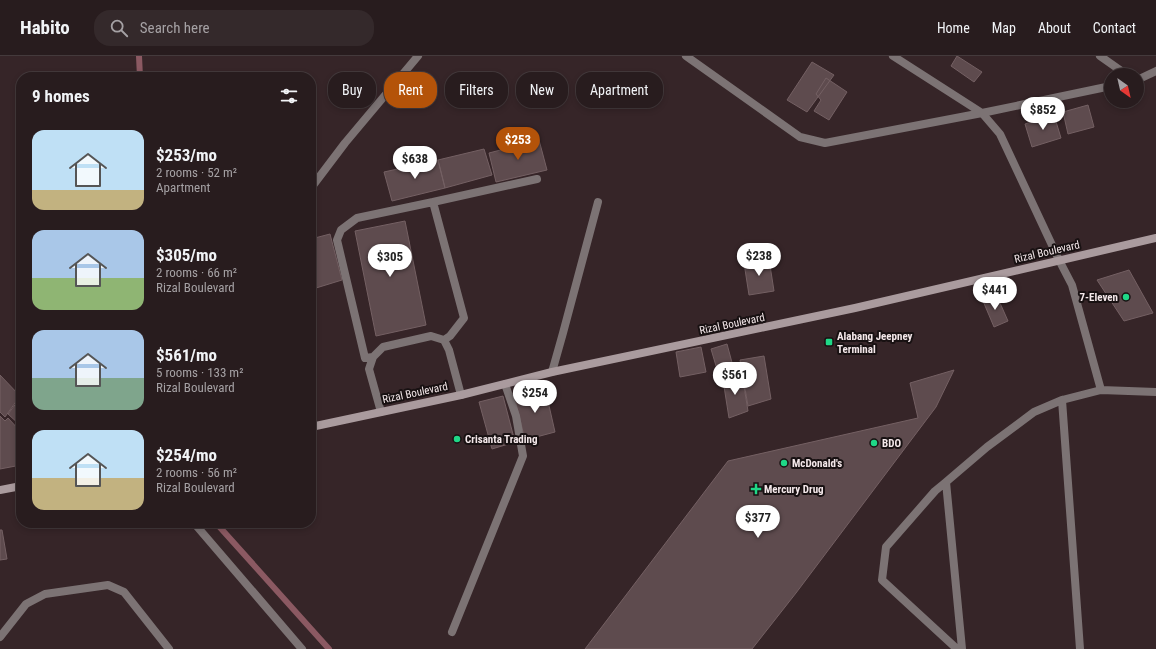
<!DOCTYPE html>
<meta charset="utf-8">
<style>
:root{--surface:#281c1e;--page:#34292b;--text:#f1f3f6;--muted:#a5a1a4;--line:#443a3c;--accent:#b45309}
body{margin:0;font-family:"Roboto Condensed",sans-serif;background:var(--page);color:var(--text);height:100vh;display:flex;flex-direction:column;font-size:15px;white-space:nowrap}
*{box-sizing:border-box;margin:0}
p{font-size:13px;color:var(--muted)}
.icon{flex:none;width:22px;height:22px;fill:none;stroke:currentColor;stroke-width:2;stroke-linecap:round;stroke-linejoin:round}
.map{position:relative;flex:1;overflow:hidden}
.panel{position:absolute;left:16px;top:16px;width:300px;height:456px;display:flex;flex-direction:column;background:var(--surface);border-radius:16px;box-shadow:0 2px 6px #0003,0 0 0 1px var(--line)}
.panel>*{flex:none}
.guide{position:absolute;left:328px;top:16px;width:380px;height:36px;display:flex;gap:8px}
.needle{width:26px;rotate:146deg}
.tools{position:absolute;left:1104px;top:12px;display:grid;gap:8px}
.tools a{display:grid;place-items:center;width:40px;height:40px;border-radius:50%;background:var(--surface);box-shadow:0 2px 6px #0003,0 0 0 1px var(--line);font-size:20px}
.price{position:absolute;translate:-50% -34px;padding:0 9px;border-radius:14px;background:#fff;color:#222;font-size:13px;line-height:26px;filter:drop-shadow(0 1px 2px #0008)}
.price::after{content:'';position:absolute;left:50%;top:24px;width:12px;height:9px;margin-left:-6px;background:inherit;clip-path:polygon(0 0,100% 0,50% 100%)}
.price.active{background:var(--accent);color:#fff}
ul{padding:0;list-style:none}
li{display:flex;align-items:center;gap:12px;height:100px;padding:0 16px}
li span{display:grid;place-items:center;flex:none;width:112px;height:80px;border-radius:12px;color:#555}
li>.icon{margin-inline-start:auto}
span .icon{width:48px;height:48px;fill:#fffc;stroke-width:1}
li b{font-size:17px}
h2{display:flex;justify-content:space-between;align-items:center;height:48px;padding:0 16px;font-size:17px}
.chip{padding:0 14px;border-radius:16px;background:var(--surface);box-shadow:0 2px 6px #0003,0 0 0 1px var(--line);font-size:14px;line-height:36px}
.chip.active{background:var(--accent);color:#fff}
header{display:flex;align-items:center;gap:24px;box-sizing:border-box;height:56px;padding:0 20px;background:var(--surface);border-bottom:1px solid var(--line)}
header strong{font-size:19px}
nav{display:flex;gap:22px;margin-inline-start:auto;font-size:14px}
.search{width:280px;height:36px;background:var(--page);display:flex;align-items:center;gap:10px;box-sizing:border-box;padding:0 14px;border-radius:16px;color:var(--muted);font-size:15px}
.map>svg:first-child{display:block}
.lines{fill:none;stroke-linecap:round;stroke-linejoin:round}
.stream{stroke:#8b5962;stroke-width:6}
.building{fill:#5e4b4e;stroke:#746063}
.service{stroke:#7c7374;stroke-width:8}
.minor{stroke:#7c7374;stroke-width:8}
.tertiary{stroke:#7c7374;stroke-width:8}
.secondary{stroke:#aa9b9e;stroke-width:8}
.poi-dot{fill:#1fd887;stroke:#181112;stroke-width:1.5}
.labels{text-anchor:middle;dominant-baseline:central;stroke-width:4;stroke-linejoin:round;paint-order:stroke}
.street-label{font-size:11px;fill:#f4e8ea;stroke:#181112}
.poi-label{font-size:11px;font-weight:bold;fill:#f4e8ea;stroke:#181112;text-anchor:start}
</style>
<header>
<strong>Habito</strong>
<div class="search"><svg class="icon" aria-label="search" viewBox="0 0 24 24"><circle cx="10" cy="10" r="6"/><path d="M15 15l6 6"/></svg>Search here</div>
<nav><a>Home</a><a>Map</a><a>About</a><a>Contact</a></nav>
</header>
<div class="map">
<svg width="1156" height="593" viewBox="0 0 1156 593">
<rect width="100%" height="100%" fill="#362528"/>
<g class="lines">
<path class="stream" d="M139,0L140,21
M216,467L329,593"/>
</g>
<path class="building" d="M957,0L982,16L974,26L951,10Z
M812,6L834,19L807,56L787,44Z
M826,22L847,36L829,64L814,55L821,44L816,38Z
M1088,49L1094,71L1068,78L1063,56Z
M1054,59L1061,82L1032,91L1025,68Z
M539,84L547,114L496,126L489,97Z
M484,93L492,119L445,132L438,104Z
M438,104L445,132L392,145L384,116Z
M405,165L426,269L376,280L355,175Z
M330,178L342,224L316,232L311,214V183Z
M769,203L774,235L749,239L744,207Z
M1129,214L1153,257L1124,265L1097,224Z
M996,238L1008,265L994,271L983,245Z
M727,288L734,314L719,320L711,293Z
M701,291L706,316L680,321L676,296Z
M764,300L771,343L748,350L740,304Z
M954,314L936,351L796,537L752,593H585L728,405L918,362L910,327Z
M742,318L748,355L729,362L723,324Z
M0,319L20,340L5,361L0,356Z
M545,332L555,376L525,384L514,339Z
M503,340L515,386L492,393L479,346Z
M21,341V370L8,358Z
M0,360L5,365L8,362L21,376V409L0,413Z
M0,474H2L7,503L0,504Z"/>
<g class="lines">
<path class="service" d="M433,146L537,123
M373,301L365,302L337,184L341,174L357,162L433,146L464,262L450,280L444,284
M381,356L369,313L373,301L383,291L431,280L444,284L449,294L461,339"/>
<path class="minor" d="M686,0L800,81L825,87L982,57
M1137,24L1156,15
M311,132L345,87L418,0
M1059,204L1072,229L1101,334
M552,316L563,277L598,146
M946,426L935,435L886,491L882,524L957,593
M194,467L302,593
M452,576L523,400L516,360L505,328
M0,581L26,548L45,538L108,529L124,536L169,593
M962,593L946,426L987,391L1034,356L1062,344
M1080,593L1062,344L1101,334L1156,336"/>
<path class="tertiary" d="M893,0L982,57L1000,78L1059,204
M1100,0L1127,19
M982,57L1111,30"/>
<path class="secondary" d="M311,371L461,339L552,316L855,252L1156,182
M0,434L21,430"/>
</g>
<g class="poi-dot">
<circle cx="1126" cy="241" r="4"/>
<rect x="825" y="282" width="8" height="8" rx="2"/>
<circle cx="457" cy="383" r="4"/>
<circle cx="874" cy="387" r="4"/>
<circle cx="784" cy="407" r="4"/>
<path d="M754 427h4v4h4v4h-4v4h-4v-4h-4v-4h4z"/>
</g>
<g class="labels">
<g class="street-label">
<text transform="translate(1047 196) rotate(-13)">Rizal Boulevard</text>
<text transform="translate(732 268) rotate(-12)">Rizal Boulevard</text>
<text transform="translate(415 337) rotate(-12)">Rizal Boulevard</text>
</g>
<g class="poi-label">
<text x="1118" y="241" text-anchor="end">7-Eleven</text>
<text x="837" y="280">Alabang Jeepney<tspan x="837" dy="13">Terminal</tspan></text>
<text x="465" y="383">Crisanta Trading</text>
<text x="882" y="387">BDO</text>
<text x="792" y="407">McDonald's</text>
<text x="764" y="433">Mercury Drug</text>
</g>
</g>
</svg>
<div class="tools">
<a><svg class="needle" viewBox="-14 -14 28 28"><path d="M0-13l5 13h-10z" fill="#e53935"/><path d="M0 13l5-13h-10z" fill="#a5a1a4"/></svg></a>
</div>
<b class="price" style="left:1043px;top:75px">$852</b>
<b class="price active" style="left:518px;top:105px">$253</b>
<b class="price" style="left:415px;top:124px">$638</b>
<b class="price" style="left:759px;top:221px">$238</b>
<b class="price" style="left:390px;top:222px">$305</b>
<b class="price" style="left:995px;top:255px">$441</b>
<b class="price" style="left:735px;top:340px">$561</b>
<b class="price" style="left:535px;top:358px">$254</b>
<b class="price" style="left:758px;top:483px">$377</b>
<div class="guide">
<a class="chip">Buy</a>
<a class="chip active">Rent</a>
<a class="chip">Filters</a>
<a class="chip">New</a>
<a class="chip">Apartment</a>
</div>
<section class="panel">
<h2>9 homes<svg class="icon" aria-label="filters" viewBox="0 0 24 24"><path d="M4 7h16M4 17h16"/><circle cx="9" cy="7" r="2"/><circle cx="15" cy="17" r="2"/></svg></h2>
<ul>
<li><span style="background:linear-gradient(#bfe0f5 75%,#c2b280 0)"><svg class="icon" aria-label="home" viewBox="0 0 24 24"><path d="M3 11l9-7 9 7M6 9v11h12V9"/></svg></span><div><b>$253/mo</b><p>2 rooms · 52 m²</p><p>Apartment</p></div></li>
<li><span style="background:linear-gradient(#a9c7e8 60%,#8fb573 0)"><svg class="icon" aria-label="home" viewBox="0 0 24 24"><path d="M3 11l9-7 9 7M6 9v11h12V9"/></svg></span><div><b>$305/mo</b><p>2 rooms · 66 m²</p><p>Rizal Boulevard</p></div></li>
<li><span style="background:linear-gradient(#a9c7e8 60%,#7fa58c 0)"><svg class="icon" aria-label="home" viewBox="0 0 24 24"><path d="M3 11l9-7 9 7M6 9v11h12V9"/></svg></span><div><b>$561/mo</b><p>5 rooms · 133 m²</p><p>Rizal Boulevard</p></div></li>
<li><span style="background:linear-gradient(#bfe0f5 60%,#c2b280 0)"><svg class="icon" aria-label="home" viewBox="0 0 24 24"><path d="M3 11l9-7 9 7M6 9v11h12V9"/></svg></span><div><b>$254/mo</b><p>2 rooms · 56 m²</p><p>Rizal Boulevard</p></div></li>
</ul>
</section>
</div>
